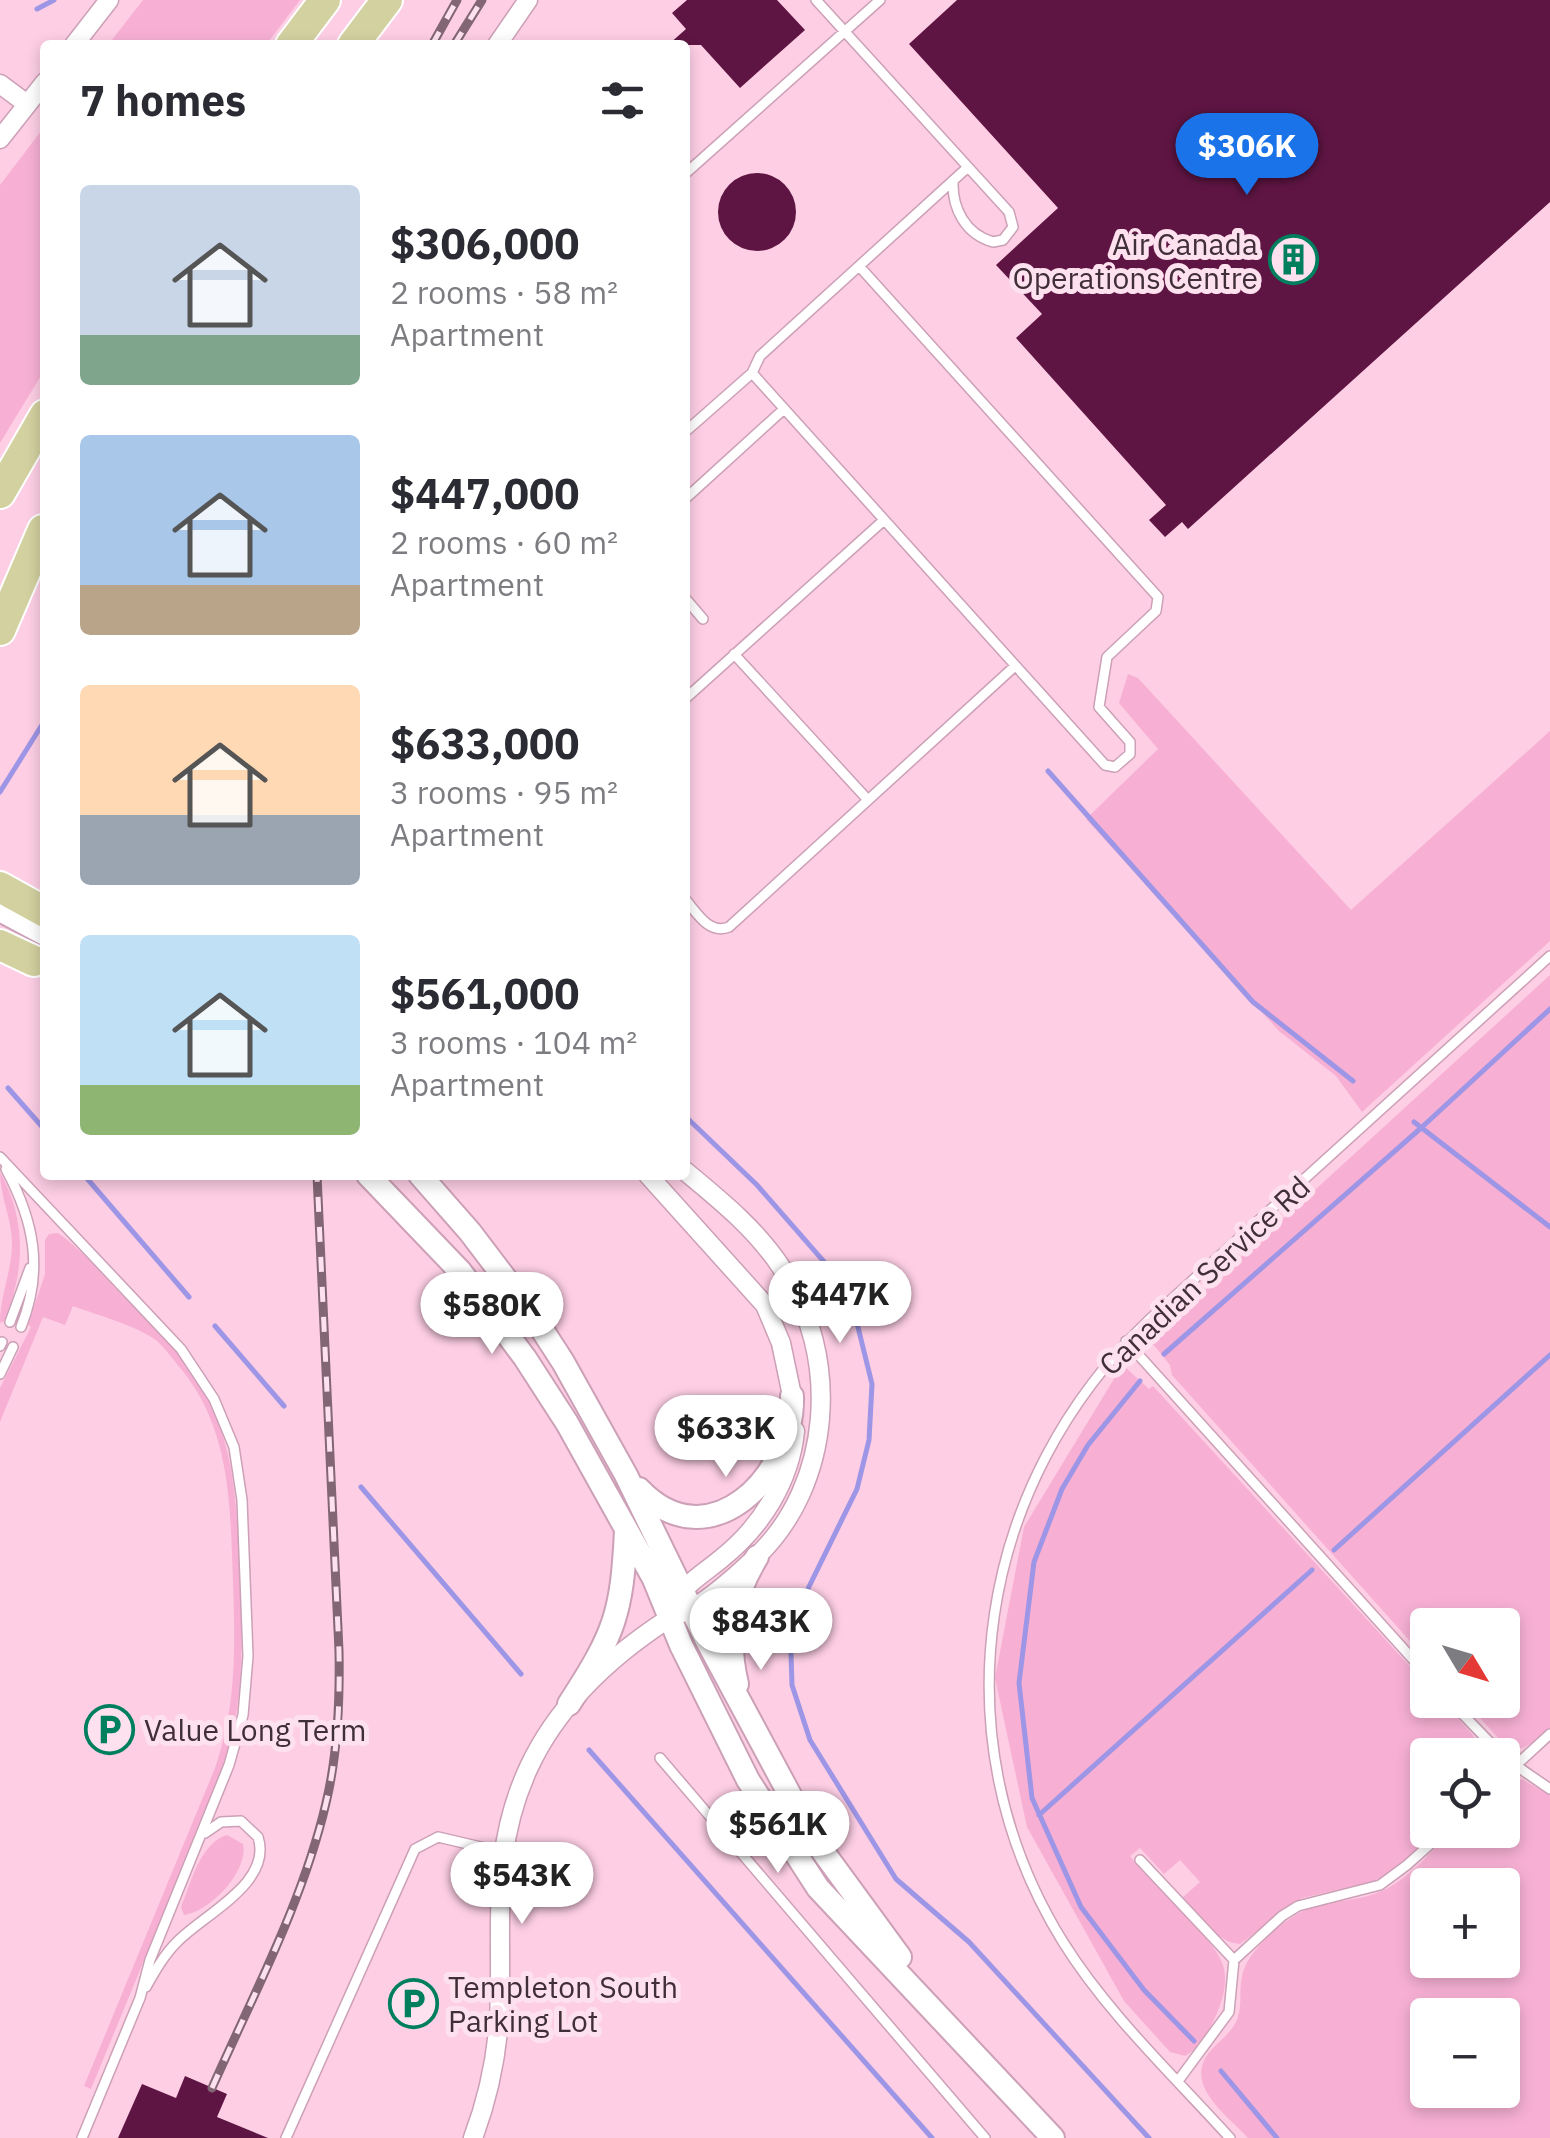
<!DOCTYPE html>
<meta charset="utf-8">
<style>
:root{--surface:#fff;--page:#f2f2f3;--text:#2b2b33;--muted:#7c7c81;--accent:#1a73e8}
body{margin:0;font-family:"IBM Plex Sans",sans-serif;background:var(--page);color:var(--text);height:100vh;display:flex;flex-direction:column;font-size:38px;white-space:nowrap}
*{box-sizing:border-box;margin:0}
p{font-size:32px;color:var(--muted)}
.icon{flex:none;width:55px;height:55px;fill:none;stroke:currentColor;stroke-width:2;stroke-linecap:round;stroke-linejoin:round}
.map{position:relative;flex:1;overflow:hidden}
.drawer{position:absolute;left:40px;top:40px;width:650px;height:1140px;display:flex;flex-direction:column;background:var(--surface);border-radius:10px;box-shadow:0 5px 15px #0003}
.drawer>*{flex:none}
.needle{width:65px;rotate:128deg}
.fabs{position:absolute;left:1410px;top:1608px;display:grid;gap:20px}
.fabs a{display:grid;place-items:center;width:110px;height:110px;border-radius:10px;background:var(--surface);box-shadow:0 5px 15px #0003;font-size:50px}
.price{position:absolute;translate:-50% -85px;padding:0 22px;border-radius:35px;background:#fff;color:#222;font-size:32px;line-height:65px;filter:drop-shadow(0 2px 5px #0008)}
.price::after{content:'';position:absolute;left:50%;top:60px;width:30px;height:22px;margin-left:-15px;background:inherit;clip-path:polygon(0 0,100% 0,50% 100%)}
.price.current{background:var(--accent);color:#fff}
ul{padding:0;list-style:none}
li{display:flex;align-items:center;gap:30px;height:250px;padding:0 40px}
li span{display:grid;place-items:center;flex:none;width:280px;height:200px;border-radius:10px;color:#555}
li>.icon{margin-inline-start:auto}
span .icon{width:120px;height:120px;fill:#fffc;stroke-width:1}
li b{font-size:42px}
h2{display:flex;justify-content:space-between;align-items:center;height:120px;padding:0 40px;font-size:42px}
.map>svg:first-child{display:block}
.green{fill:#f7b0d4;fill-rule:evenodd}
.lines{fill:none;stroke-linecap:round;stroke-linejoin:round}
.stream{stroke:#9d95e5;stroke-width:5}
.building{fill:#5f1543}
.service-casing{stroke:#cca0b6;stroke-width:12}
.minor-casing{stroke:#cca0b6;stroke-width:21}
.tertiary-casing{stroke:#cca0b6;stroke-width:26}
.primary-casing{stroke:#fff;stroke-width:34}
.service{stroke:#fff;stroke-width:9}
.minor{stroke:#fff;stroke-width:18}
.tertiary{stroke:#fff;stroke-width:22}
.primary{stroke:#d3d1a0;stroke-width:30}
.rail-casing{stroke:#826673;stroke-width:9}
.rail{stroke:#fee1ef;stroke-width:5;stroke-dasharray:15;stroke-linecap:butt}
.labels{text-anchor:middle;dominant-baseline:central;stroke-width:10;stroke-linejoin:round;paint-order:stroke}
.poi-label{font-size:30px;fill:#412f38;stroke:#fee1ef;text-anchor:start}
.street-label{font-size:30px;fill:#412f38;stroke:#fee1ef}
</style>
<div class="map">
<svg width="1550" height="2138" viewBox="0 0 1550 2138">
<rect width="100%" height="100%" fill="#fdcee4"/>
<path class="green" d="M143,0H300L266,45H108Z
M45,126V369L0,443V185Z
M1128,674L1138,678L1351,910L1550,731V941L1362,1112L1336,1076L1279,1031L1086,819L1158,749L1119,703Z
M1550,975V1728C1538,1739 1525,1752 1508,1749L1464,1700H1502V1625H1428L1427,1660L1172,1375L1170,1365L1153,1344L1155,1336Z
M0,1172C27,1220 25,1272 4,1321L0,1323C0,1295 12,1271 12,1244C12,1218 0,1197 0,1172Z
M58,1233C84,1251 106,1280 129,1302C150,1324 173,1345 191,1370C238,1437 237,1511 240,1590C243,1653 243,1711 222,1771L91,2089L84,2086L215,1768C237,1705 235,1646 233,1580C230,1506 231,1431 182,1370C174,1361 166,1349 157,1341C138,1326 97,1315 73,1306L65,1325L43,1317L0,1422V1388L31,1327L28,1325L45,1274V1240L49,1234Z
M1125,1367L1149,1389L1153,1386L1427,1685L1428,1700H1441L1472,1734L1484,1755H1428V1830H1437L1393,1870L1375,1881L1302,1898L1240,1944C1215,1942 1199,1915 1183,1897L1200,1882L1180,1860L1164,1874L1140,1848L1130,1856C1150,1883 1218,1940 1224,1968C1227,1984 1223,1999 1217,2013C1209,2031 1203,2046 1185,2056L1170,2052L1124,2001L1027,1827L995,1678L1024,1527L1120,1369Z
M1522,1779L1550,1795V2138H1248C1229,2117 1187,2088 1206,2057C1214,2044 1229,2036 1236,2022C1246,2002 1233,1982 1251,1956C1266,1936 1292,1912 1317,1906C1339,1900 1363,1900 1384,1890C1411,1877 1432,1850 1454,1830H1502L1503,1786ZM1428,1885H1502V1960H1428ZM1428,2015H1502V2090H1428Z
M227,1835L243,1844C249,1871 210,1912 184,1915L181,1907C191,1883 200,1843 227,1835Z"/>
<g class="lines">
<path class="stream" d="M37,9L54,0
M1048,771L1253,1002L1353,1081
M0,792L45,720
M8,1088L45,1130
M685,1116L757,1185L840,1280L856,1319L872,1384L869,1440L857,1489L798,1609L791,1653L792,1685L810,1740L896,1879L969,1942L1149,2138
M1414,1122L1550,1227
M84,1175L189,1297
M215,1326L284,1406
M1164,1354L1421,1128L1550,1009
M1140,1381L1088,1445L1062,1489L1034,1562L1019,1683L1032,1798L1081,1907L1144,1990L1194,2041
M361,1487L521,1674
M1334,1550L1550,1355
M589,1750L932,2138
M1039,1815L1312,1570
M1221,2071L1277,2138"/>
</g>
<path class="building" d="M687,0H777L805,30L740,88L701,45H668L686,29L672,13Z
M957,0H1550V202L1188,529L1182,522L1165,537L1149,520L1166,505L1016,338L1042,314L996,265L1058,208L909,44Z
M718 212a39 39 0 1 1 78 0a39 39 0 1 1-78 0Z
M185,2076L227,2094L217,2117L268,2138H118L142,2084L176,2098Z"/>
<g class="lines">
<defs>
<path id="service" d="M816,0L1009,212L1013,227L1003,240L993,242C965,234 952,208 953,181
M685,174L880,0
M752,373L1105,765L1115,767L1130,754V742L1099,707L1107,657L1156,611L1158,597L859,266
M685,432L752,373L760,356L968,167
M685,499L784,409
M685,598L703,619
M734,654L868,800
M685,699L884,520
M685,899C697,913 709,935 729,927L1015,666
M0,1157L181,1349L214,1399L234,1447L242,1500L248,1656L243,1715L229,1765L150,1960L140,1998L82,2138
M6,1169C34,1221 44,1270 21,1327
M10,1322L30,1268
M1126,1341L1428,1676
M0,1346L2,1342
M0,1374L13,1347
M1449,1700L1502,1755
M1502,1756L1550,1789
M660,1758L985,2138
M1502,1778L1550,1734
M1140,1860L1234,1960
M146,1987C155,1971 164,1955 177,1942C204,1914 273,1883 258,1837L241,1821L221,1822L205,1833
M1178,2081L1229,2012L1234,1960L1282,1916L1298,1906L1380,1885L1407,1865L1446,1830
M286,2138L415,1849L438,1837L502,1852
M1230,2138C1173,2075 1108,2014 1063,1942C936,1737 978,1482 1150,1319L1550,956"/>
<path id="minor" d="M74,45L109,0
M497,45L528,0
M0,84L27,104
M0,139L45,82
M648,1175L765,1305L781,1343L794,1405
M677,1601C686,1582 706,1572 722,1558C761,1527 790,1481 795,1431
M473,2138C487,2101 496,2060 499,2020C504,1928 488,1855 529,1767C558,1705 611,1656 668,1619C676,1614 687,1612 695,1607C716,1594 736,1576 754,1559C834,1485 841,1354 781,1267C756,1229 720,1200 685,1171"/>
<path id="tertiary" d="M0,910L45,934
M368,1175L460,1271L525,1358L567,1423L654,1579L681,1645L748,1780L818,1888L1053,2138
M420,1175L470,1232L530,1311L563,1362L626,1475L705,1637L813,1838L900,1957
M639,1489C709,1563 795,1475 792,1396
M737,1684C726,1638 732,1597 757,1557
M569,1704C615,1633 622,1614 626,1530"/>
<path id="primary" d="M291,45L325,0
M353,45L387,0
M0,493L45,415
M0,630L43,530
M0,887L45,912
M0,945L34,961"/>
</defs>
<use href="#service" class="service-casing"/>
<use href="#minor" class="minor-casing"/>
<use href="#tertiary" class="tertiary-casing"/>
<use href="#primary" class="primary-casing"/>
<use href="#service" class="service"/>
<use href="#minor" class="minor"/>
<use href="#tertiary" class="tertiary"/>
<use href="#primary" class="primary"/>
<defs>
<path id="rail" d="M432,45L457,0
M454,45L482,0
M212,2088C253,1995 303,1902 326,1803C338,1753 340,1702 339,1651L317,1175"/>
</defs>
<use href="#rail" class="rail-casing"/>
<use href="#rail" class="rail"/>
</g>
<defs>
<symbol id="building-ring" viewBox="-11 -11 22 22"><circle r="9.5" fill="#fee1ef" stroke="#007f5f" stroke-width="1.5"/><path d="M-4-6H4V6H1V3H-1V6H-4ZM-2.5-4.3h1.7v1.8h-1.7ZM.8-4.3h1.7v1.8H.8ZM-2.5-1h1.7V.8h-1.7ZM.8-1h1.7V.8H.8Z" fill="#007f5f"/></symbol>
<symbol id="parking-ring" viewBox="-11 -11 22 22"><circle r="9.5" fill="#fee1ef" stroke="#007f5f" stroke-width="1.5"/><path d="M-3.5-5.5H1a3.5 3.5 0 0 1 0 7H-1V5.5H-3.5ZM-1-3.4V-.6H.8a1.4 1.4 0 0 0 0-2.8Z" fill="#007f5f"/></symbol>
</defs>
<g fill-rule="evenodd">
<use href="#building-ring" x="1266" y="232" width="55" height="55"/>
<use href="#parking-ring" x="82" y="1702" width="55" height="55"/>
<use href="#parking-ring" x="386" y="1976" width="55" height="55"/>
</g>
<g class="labels">
<g class="poi-label">
<text x="1258" y="243" text-anchor="end">Air Canada<tspan x="1258" dy="34">Operations Centre</tspan></text>
<text x="144" y="1729">Value Long Term</text>
<text x="448" y="1986">Templeton South<tspan x="448" dy="34">Parking Lot</tspan></text>
</g>
<g class="street-label">
<text transform="translate(1204 1275) rotate(-43)">Canadian Service Rd</text>
</g>
</g>
</svg>
<div class="fabs">
<a><svg class="needle" viewBox="-14 -14 28 28"><path d="M0-13l5 13h-10z" fill="#e53935"/><path d="M0 13l5-13h-10z" fill="#7c7c81"/></svg></a>
<a><svg class="icon" aria-label="locate" viewBox="0 0 24 24"><circle cx="12" cy="12" r="6"/><path d="M12 2v4M12 18v4M2 12h4M18 12h4"/></svg></a>
<a>+</a>
<a>−</a>
</div>
<b class="price current" style="left:1247px;top:198px">$306K</b>
<b class="price" style="left:840px;top:1346px">$447K</b>
<b class="price" style="left:492px;top:1357px">$580K</b>
<b class="price" style="left:726px;top:1480px">$633K</b>
<b class="price" style="left:761px;top:1673px">$843K</b>
<b class="price" style="left:778px;top:1876px">$561K</b>
<b class="price" style="left:522px;top:1927px">$543K</b>
<section class="drawer">
<h2>7 homes<svg class="icon" aria-label="filters" viewBox="0 0 24 24"><path d="M4 7h16M4 17h16"/><circle cx="9" cy="7" r="2"/><circle cx="15" cy="17" r="2"/></svg></h2>
<ul>
<li><span style="background:linear-gradient(#c9d6e8 75%,#7fa58c 0)"><svg class="icon" aria-label="home" viewBox="0 0 24 24"><path d="M3 11l9-7 9 7M6 9v11h12V9"/></svg></span><div><b>$306,000</b><p>2 rooms · 58 m²</p><p>Apartment</p></div></li>
<li><span style="background:linear-gradient(#a9c7e8 75%,#b9a48a 0)"><svg class="icon" aria-label="home" viewBox="0 0 24 24"><path d="M3 11l9-7 9 7M6 9v11h12V9"/></svg></span><div><b>$447,000</b><p>2 rooms · 60 m²</p><p>Apartment</p></div></li>
<li><span style="background:linear-gradient(#ffd9b3 65%,#9aa5b1 0)"><svg class="icon" aria-label="home" viewBox="0 0 24 24"><path d="M3 11l9-7 9 7M6 9v11h12V9"/></svg></span><div><b>$633,000</b><p>3 rooms · 95 m²</p><p>Apartment</p></div></li>
<li><span style="background:linear-gradient(#bfe0f5 75%,#8fb573 0)"><svg class="icon" aria-label="home" viewBox="0 0 24 24"><path d="M3 11l9-7 9 7M6 9v11h12V9"/></svg></span><div><b>$561,000</b><p>3 rooms · 104 m²</p><p>Apartment</p></div></li>
</ul>
</section>
</div>
